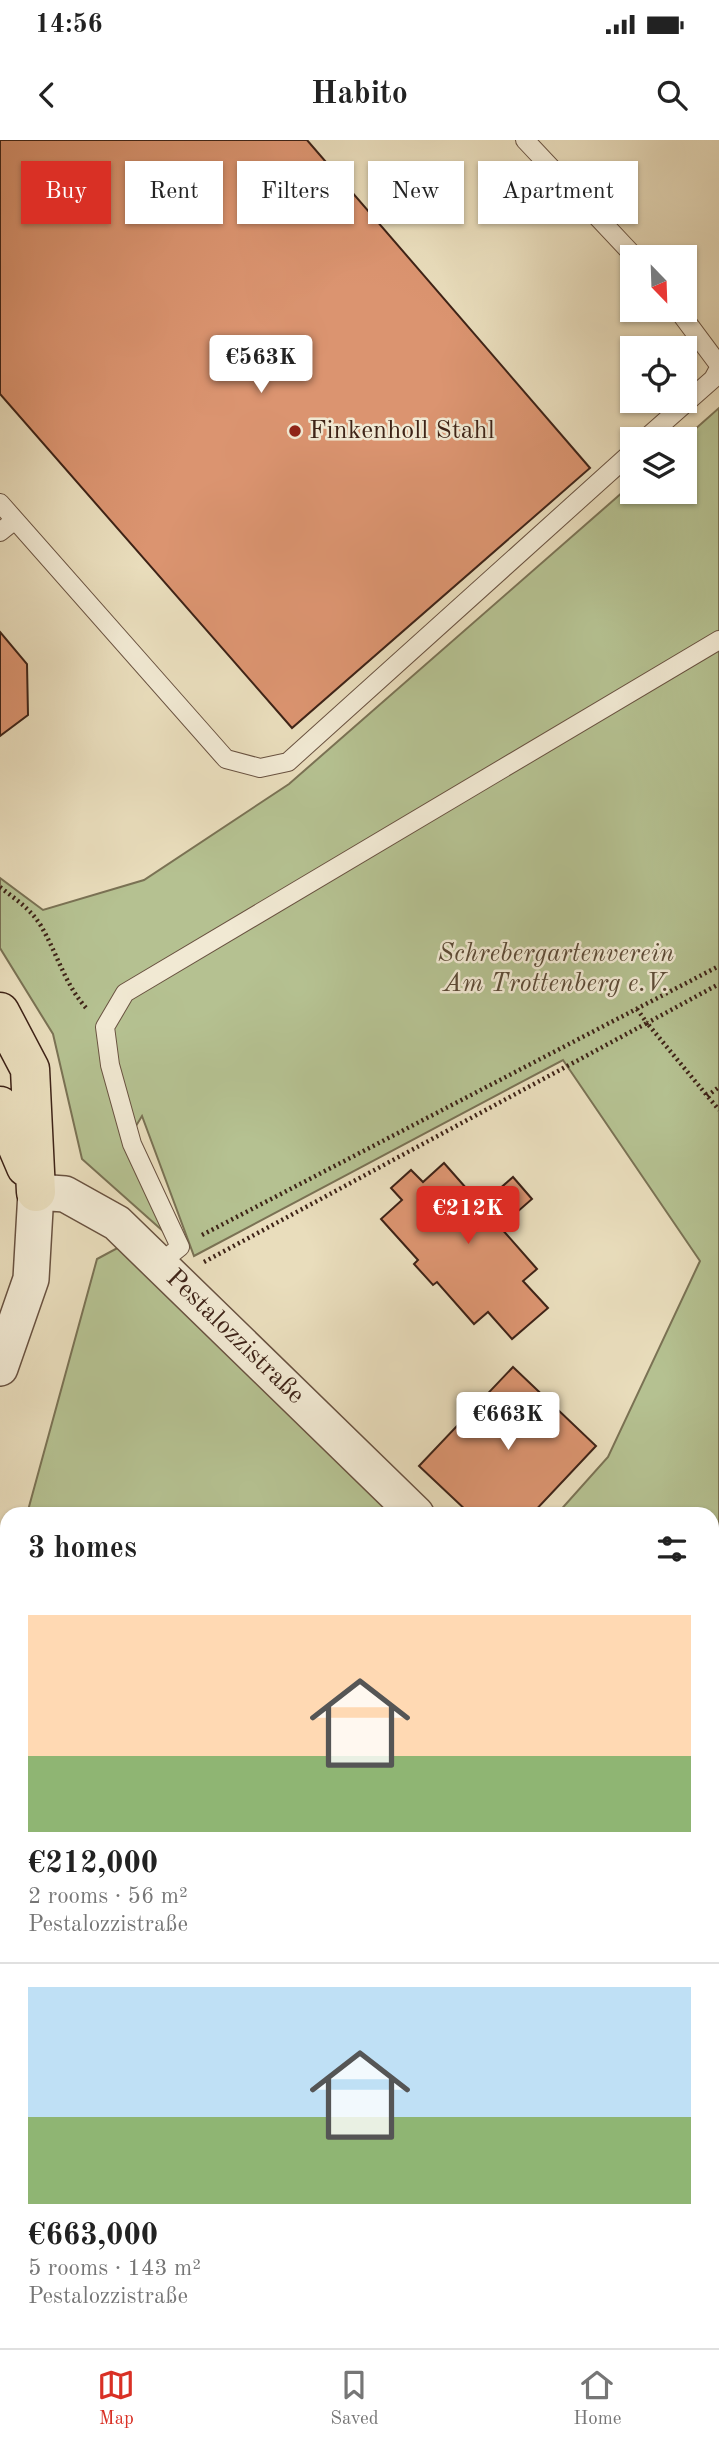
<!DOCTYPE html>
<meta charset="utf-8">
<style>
:root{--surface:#fff;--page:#f2f2f2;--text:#222;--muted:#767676;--line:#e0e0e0;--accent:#d93025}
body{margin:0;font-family:"Old Standard TT",serif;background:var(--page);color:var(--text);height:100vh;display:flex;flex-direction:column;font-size:26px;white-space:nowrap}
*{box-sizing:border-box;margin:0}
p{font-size:23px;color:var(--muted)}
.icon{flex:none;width:38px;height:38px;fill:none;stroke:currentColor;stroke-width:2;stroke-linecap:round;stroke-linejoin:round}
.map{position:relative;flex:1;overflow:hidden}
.side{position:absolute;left:0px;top:1367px;width:719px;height:842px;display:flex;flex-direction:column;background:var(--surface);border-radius:21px 21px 0 0;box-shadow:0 2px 5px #0004}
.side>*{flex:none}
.banner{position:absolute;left:21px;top:21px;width:677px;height:63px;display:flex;gap:14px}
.needle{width:46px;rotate:157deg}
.tools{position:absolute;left:620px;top:105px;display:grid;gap:14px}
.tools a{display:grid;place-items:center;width:77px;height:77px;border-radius:0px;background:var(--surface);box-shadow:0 2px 5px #0004;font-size:35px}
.price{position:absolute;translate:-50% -60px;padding:0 16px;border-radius:7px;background:#fff;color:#222;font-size:23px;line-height:46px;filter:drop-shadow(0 2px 4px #0008)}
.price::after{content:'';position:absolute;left:50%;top:42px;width:21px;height:16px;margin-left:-10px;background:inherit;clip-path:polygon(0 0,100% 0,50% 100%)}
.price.current{background:var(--accent);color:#fff}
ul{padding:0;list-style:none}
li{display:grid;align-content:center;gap:14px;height:371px;padding:0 28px}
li+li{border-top:2px solid var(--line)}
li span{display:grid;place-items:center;height:217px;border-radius:0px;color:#555}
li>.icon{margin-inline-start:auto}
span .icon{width:126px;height:126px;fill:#fffc;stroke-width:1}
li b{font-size:30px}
h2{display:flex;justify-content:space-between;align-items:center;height:84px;padding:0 28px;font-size:30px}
.chip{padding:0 24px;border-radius:0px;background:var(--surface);box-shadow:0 2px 5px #0004;font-size:24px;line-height:63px}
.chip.current{background:var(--accent);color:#fff}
.status{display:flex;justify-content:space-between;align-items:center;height:49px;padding:0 35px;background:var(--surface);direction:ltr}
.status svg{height:19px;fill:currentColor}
header{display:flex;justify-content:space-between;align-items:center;height:91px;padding:0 28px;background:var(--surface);font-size:32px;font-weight:700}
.tab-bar{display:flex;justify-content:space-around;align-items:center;height:98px;border-top:2px solid var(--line);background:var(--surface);font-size:19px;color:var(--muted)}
.tab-bar a{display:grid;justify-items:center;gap:4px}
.tab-bar .current{color:var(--accent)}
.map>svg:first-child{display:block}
.green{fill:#b5c191;stroke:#7a7254;stroke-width:2}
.building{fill:#db9470;stroke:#3e2317;stroke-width:2}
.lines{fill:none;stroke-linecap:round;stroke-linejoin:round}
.lane-casing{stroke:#695240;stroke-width:20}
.street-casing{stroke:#695240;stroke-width:38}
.highway-casing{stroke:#3e2317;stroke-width:41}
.path{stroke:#3e2317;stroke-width:4.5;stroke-dasharray:2 3.5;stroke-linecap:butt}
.lane{stroke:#f1e9d3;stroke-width:18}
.street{stroke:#f1e9d3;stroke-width:35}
.highway{stroke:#e9ddbc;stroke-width:38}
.poi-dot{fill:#8f2418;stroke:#f1e9d3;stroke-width:2.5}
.labels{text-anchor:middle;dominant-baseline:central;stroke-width:5;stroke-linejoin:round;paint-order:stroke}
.poi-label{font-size:26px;fill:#3e2317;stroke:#f1e9d3;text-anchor:start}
.park-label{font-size:26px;font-style:italic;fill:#5c4a36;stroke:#f1e9d3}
.street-label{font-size:26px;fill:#3e2317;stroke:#f1e9d3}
</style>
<div class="status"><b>14:56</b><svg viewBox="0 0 49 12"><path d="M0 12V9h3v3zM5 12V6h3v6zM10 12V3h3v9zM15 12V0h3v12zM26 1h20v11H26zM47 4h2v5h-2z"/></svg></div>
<header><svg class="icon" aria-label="back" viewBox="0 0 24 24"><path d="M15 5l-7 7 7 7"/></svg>Habito<svg class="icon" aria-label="search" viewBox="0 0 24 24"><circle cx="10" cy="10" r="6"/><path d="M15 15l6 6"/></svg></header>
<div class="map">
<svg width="719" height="2208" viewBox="0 0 719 2208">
<rect width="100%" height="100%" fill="#e9ddbc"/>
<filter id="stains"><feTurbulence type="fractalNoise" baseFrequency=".00286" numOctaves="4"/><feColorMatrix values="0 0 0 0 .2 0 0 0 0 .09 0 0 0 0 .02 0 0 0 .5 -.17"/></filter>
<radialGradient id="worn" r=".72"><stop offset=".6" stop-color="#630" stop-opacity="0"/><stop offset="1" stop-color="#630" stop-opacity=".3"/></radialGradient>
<path class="green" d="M719,268V1599L712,1598V1374H557L608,1317L700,1121L563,920L194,1116L142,976L125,1004L164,1092L82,1019L53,894L0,808V738L43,770L144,740L289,644L632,344V352H684V299Z
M123,1105L399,1374H27L97,1119Z
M712,1618L719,1622V1772L712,1769Z
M0,1630L7,1633V2202H188L171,2208H0Z
M712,2096H719V2208H384L397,2202H712Z"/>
<path class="building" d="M0,0H307L590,328L292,588L0,254Z
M0,492L27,524L28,575L0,596Z
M444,1023L481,1065L513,1037L532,1059L500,1087L537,1129L523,1141L548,1168L512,1199L488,1172L474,1184L437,1142L433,1145L414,1124L418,1120L381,1079L402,1060L391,1048L411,1030L423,1042Z
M513,1227L596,1306L532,1374H470L419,1326Z"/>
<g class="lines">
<defs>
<path id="lane" d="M525,0L635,117
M678,170L719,225
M645,299L713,239L719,228
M0,363L226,619L260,628L288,622L632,312
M0,392L15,380
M160,1123L180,1107L132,1004L110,925L105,887L125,853L719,500"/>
<path id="street" d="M0,1228L31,1139L36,1052L65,1054L117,1083L416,1374"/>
<path id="highway" d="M0,872L30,929L36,1052
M0,966L26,1027
M0,1492L7,1495
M0,1567L7,1569
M712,1841L719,1845
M712,1921L719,1925
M712,2077L719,2076
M224,2208L238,2202
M338,2208L351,2202"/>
</defs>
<use href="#lane" class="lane-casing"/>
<use href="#street" class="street-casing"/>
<use href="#highway" class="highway-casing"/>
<path class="path" d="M0,747C15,759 31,769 41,786C57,813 65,845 87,869
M637,869L647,883L719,844
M707,956L719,947
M202,1095L719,826
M204,1122L647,883L719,970
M712,1606L719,1608"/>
<use href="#lane" class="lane"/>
<use href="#street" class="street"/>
<use href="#highway" class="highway"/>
</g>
<circle class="poi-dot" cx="295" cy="291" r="7"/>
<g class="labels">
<g class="poi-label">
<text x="309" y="291">Finkenholl Stahl</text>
</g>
<g class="park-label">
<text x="556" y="814">Schrebergartenverein<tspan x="556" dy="30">Am Trottenberg e.V.</tspan></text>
</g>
<g class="street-label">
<text transform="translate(235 1197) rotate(44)">Pestalozzistraße</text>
</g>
</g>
<rect width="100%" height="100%" filter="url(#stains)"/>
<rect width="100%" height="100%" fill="url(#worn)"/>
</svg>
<div class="tools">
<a><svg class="needle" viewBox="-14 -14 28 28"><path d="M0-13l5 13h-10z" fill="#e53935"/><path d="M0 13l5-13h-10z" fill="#767676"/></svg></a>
<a><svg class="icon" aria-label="locate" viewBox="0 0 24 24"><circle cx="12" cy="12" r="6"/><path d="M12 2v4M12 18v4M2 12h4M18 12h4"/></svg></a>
<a><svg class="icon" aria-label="layers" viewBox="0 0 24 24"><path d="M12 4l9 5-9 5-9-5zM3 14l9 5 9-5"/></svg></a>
</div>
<b class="price" style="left:261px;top:255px">€563K</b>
<b class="price current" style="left:468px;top:1106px">€212K</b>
<b class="price" style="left:508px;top:1312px">€663K</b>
<div class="banner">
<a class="chip current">Buy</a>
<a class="chip">Rent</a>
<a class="chip">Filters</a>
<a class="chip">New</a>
<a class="chip">Apartment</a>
</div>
<section class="side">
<h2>3 homes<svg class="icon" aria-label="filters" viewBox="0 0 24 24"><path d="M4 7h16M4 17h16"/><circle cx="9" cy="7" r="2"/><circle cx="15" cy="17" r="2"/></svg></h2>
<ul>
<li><span style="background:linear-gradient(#ffd9b3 65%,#8fb573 0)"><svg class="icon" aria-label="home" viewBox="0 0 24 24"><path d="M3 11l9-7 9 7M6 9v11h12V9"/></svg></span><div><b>€212,000</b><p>2 rooms · 56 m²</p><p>Pestalozzistraße</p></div></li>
<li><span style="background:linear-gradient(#bfe0f5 60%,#8fb573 0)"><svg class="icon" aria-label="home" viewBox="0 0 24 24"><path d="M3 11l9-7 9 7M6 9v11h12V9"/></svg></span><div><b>€663,000</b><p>5 rooms · 143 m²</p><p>Pestalozzistraße</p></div></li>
</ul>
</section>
</div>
<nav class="tab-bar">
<a class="current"><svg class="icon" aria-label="map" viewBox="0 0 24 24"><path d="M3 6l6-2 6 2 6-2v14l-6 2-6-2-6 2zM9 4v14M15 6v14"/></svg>Map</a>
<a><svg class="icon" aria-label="saved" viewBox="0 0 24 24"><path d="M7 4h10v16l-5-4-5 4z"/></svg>Saved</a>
<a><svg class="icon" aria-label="home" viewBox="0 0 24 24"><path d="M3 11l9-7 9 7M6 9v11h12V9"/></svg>Home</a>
</nav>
